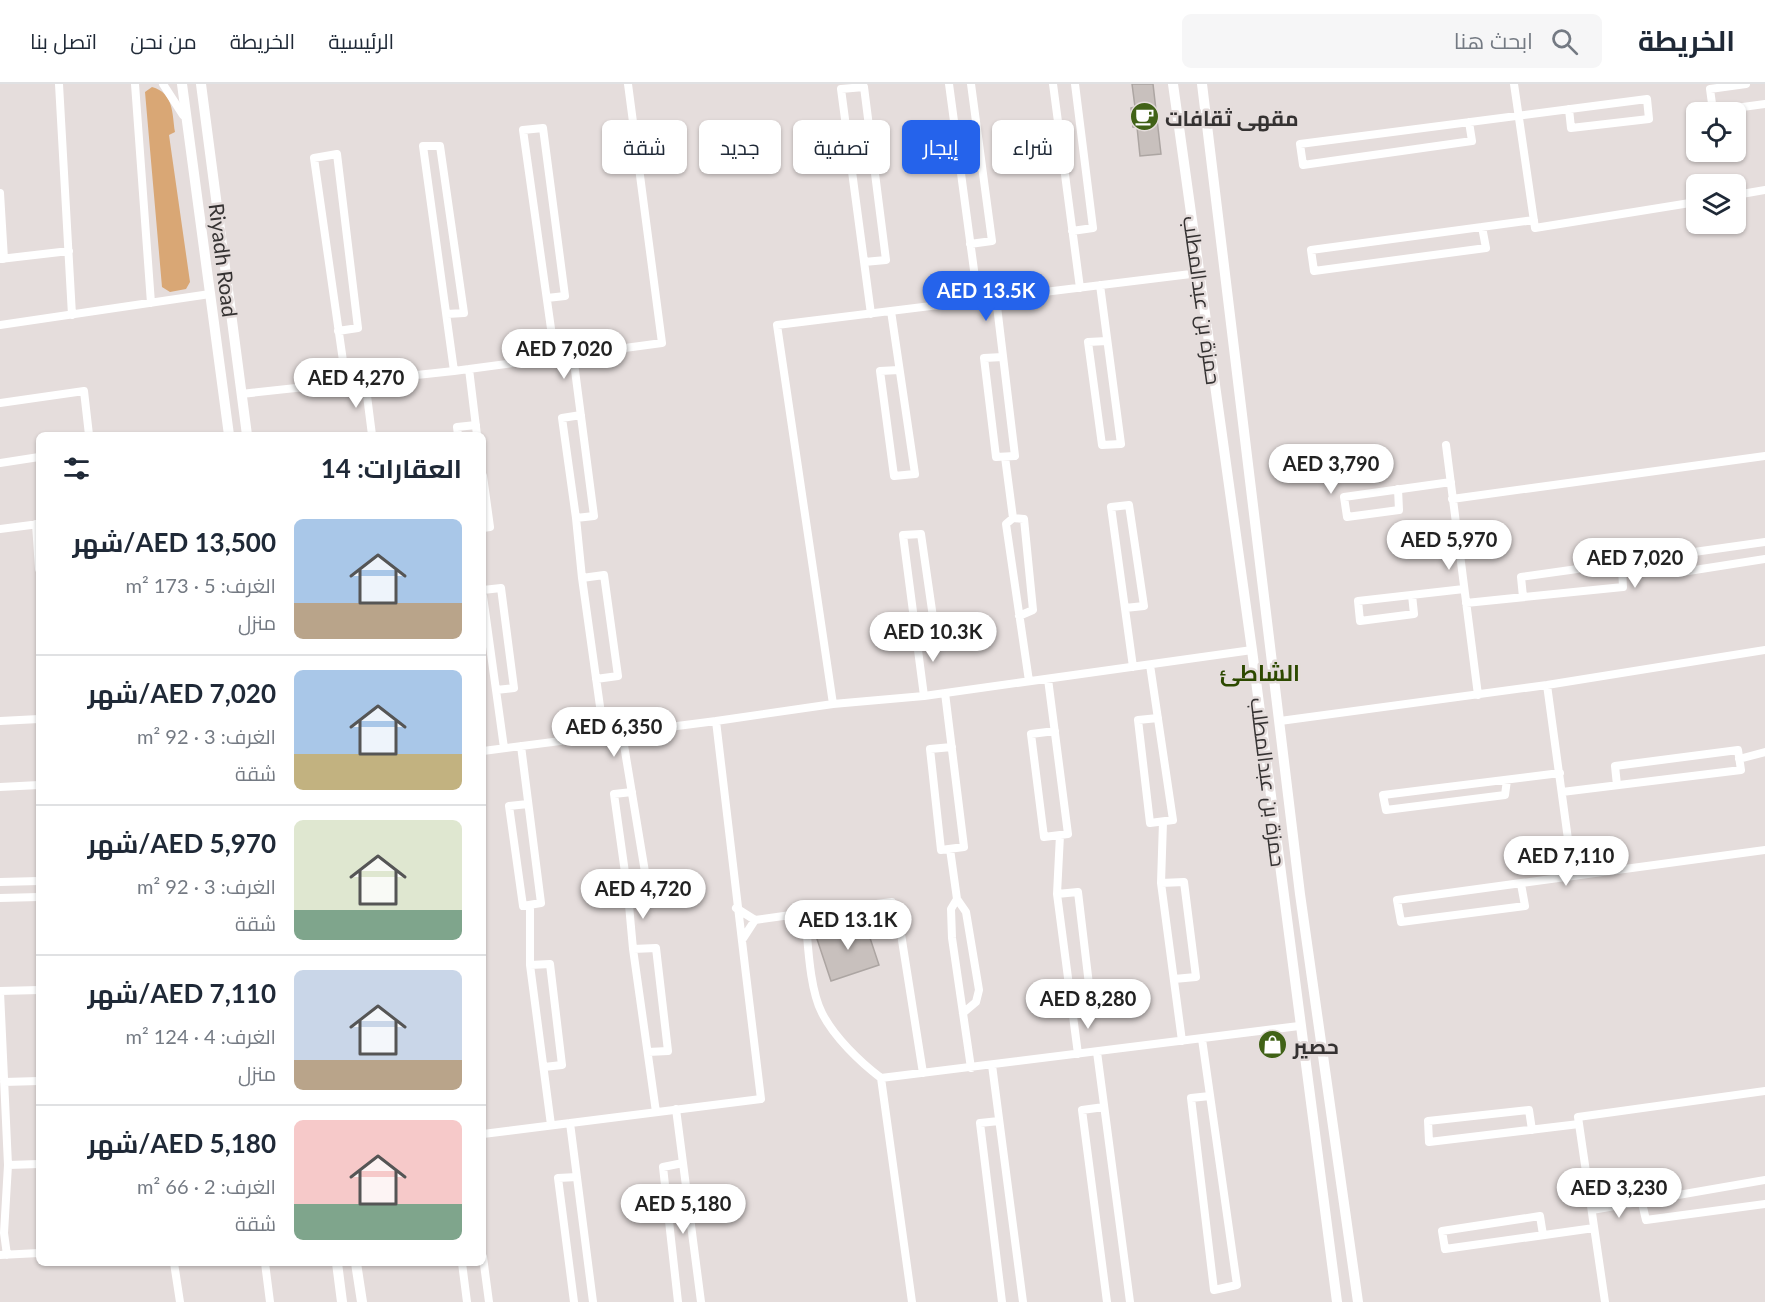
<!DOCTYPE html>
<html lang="ar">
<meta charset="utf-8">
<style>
:root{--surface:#fff;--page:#f6f6f7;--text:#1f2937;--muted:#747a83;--line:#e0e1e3;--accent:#2563eb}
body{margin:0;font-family:Lato,Cairo,sans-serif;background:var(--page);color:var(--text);direction:rtl;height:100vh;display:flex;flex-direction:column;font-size:22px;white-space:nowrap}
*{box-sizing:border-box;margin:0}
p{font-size:20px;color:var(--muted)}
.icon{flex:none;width:33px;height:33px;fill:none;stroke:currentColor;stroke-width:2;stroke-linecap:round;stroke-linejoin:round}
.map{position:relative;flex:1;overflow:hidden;direction:ltr}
.side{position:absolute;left:36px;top:348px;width:450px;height:834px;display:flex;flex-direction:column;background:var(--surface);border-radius:9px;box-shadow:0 2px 4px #0004;direction:rtl}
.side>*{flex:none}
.hud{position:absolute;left:504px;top:36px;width:570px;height:54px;direction:rtl;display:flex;gap:12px}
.buttons{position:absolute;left:1686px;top:18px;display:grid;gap:12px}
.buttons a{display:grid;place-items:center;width:60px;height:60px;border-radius:9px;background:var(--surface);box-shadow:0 2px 4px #0004;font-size:30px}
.price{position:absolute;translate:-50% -51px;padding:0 14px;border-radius:21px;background:#fff;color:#222;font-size:20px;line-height:39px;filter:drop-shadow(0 2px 3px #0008)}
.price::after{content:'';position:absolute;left:50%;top:36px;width:18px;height:14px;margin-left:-9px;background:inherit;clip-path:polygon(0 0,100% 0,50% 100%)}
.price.current{background:var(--accent);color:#fff}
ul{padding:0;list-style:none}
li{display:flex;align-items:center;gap:18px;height:150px;padding:0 24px}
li+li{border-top:2px solid var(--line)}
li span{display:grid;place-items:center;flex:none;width:168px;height:120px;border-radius:9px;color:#555}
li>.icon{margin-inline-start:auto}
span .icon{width:72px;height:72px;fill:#fffc;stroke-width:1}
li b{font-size:26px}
h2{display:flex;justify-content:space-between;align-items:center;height:72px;padding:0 24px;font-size:26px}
.pill{padding:0 21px;border-radius:9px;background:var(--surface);box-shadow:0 2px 4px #0004;font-size:21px;line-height:54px}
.pill.current{background:var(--accent);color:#fff}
header{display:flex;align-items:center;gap:36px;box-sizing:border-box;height:84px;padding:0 30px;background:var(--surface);border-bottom:2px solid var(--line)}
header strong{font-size:28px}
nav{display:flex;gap:33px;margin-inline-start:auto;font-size:21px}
.search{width:420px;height:54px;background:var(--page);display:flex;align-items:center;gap:15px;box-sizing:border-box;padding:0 21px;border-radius:9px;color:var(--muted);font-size:22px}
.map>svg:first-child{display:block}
.green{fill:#d9a775}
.building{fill:#c8c0bd;stroke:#aca5a2;stroke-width:1.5}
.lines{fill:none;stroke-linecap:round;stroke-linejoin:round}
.street{stroke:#fff;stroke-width:8}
.secondary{stroke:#fff;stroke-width:10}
.labels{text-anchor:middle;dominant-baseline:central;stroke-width:5;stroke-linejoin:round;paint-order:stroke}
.poi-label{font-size:21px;font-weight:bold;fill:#353232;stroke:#e5dddc;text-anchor:start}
.street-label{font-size:21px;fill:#353232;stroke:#e5dddc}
.neighbourhood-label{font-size:22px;font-weight:bold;fill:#2d4900;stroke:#e5dddc}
</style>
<header>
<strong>الخريطة</strong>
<div class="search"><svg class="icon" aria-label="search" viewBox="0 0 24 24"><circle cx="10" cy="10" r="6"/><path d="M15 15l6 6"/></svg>ابحث هنا</div>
<nav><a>الرئيسية</a><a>الخريطة</a><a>من نحن</a><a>اتصل بنا</a></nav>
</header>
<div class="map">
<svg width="1765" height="1218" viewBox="0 0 1765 1218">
<rect width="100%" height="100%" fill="#e5dddc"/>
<path class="green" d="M152,3C174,9 172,29 175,48L169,51L190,198L186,205L170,208L162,203L145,8Z"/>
<path class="building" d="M1132,0H1153L1161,70L1140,72L1137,43H1133L1131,24L1135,23Z
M864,836L879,881L831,897L816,852Z"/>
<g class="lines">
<path class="street" d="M59,0L72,231
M135,0L151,219
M163,0L183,31
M949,0L978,216
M1053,0L1080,204
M1514,0L1535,144L1696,118
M1746,0L1710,5L1713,27L1765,20
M1469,38L1472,57L1303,81L1300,60C1416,45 1532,30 1647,15L1649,35L1571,44L1569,25
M0,109L4,175
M1736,111L1765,106
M1482,143L1486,164L1314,187L1311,166L1534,136
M1072,147L1093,144L1075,0
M970,160L992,157L971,0
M0,175L69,167
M864,178L886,176L864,3L841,5L871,230
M1199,189L777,241L833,620L924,612L1252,566
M1100,201L1121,360L1102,361L1088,258L1107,257
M547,214L565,212L543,44L523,46L555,273
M996,214L1015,372L996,373L984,274L1003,273
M891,227L915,390L894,392L880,287L899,286
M447,230L464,229L440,62H423L454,287
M0,241L210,210
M338,247L358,244L337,70L314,74L346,298
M573,271L594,432L576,434L562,334L581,331
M469,285L477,351
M365,296L372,351
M241,310L454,287L662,259L628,0
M0,319L84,307L89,351
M458,351L457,343L476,341
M1446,361L1478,611
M1005,373L1013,434
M0,379L39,373
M483,392L490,443L483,444
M1398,405L1399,426L1347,433L1344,413L1451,398
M1452,415L1765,372
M576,434L582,494
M36,440L39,485
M0,445L39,440
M1765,458L1680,470L1682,488L1765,475
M1622,483L1680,470
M483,506L501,504L514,604L496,606
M1412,511L1414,530L1360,537L1358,517L1464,505
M483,512L504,664
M1466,519L1623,503L1622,483L1613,480L1521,493L1523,513
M1125,524L1144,522L1129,421L1111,423L1133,583
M1019,532L1033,526L1024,435L1013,434L1006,440L1029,597
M916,549L935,547L921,450L903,451L924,612
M1150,581L1173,736L1150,739L1138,636L1158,634
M596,595L618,592L604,491L582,494L604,651
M1048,595L1068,750L1044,753L1031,650L1055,647
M1547,601L1573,792L1765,766
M945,609L964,763L941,766L930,665L952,663
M0,637L39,635
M716,637L833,620
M1280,637L1547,601L1765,566
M622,649L648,806L628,810L614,710L632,708
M521,662L541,819L523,822L509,722L528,720
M483,667L716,637C730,763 746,889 761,1015L483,1050
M1739,675L1765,668
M1507,696L1505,711L1386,726L1383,711L1560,689
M0,703L39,701
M1562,708L1741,686L1738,666L1615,682L1617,701
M950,765L957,815L951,825L952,854L971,984
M0,798L39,797
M1161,799L1163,738
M1521,800L1525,822L1401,838L1397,816L1573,792
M628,810L633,865
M1057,810L1060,751
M0,814L39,813
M957,815L966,828L979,906L976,918L963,929
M530,821V881
M736,824L755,836
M805,829L892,818L898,831L923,989
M742,856L755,836L805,829C808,857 809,904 822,929C834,953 860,978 881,994
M1174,895L1196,893L1184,798L1161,799L1182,957
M0,907L39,906
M0,908L8,1081L4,1149L7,1171
M1070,912L1090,909L1078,808L1057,810L1078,970
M1202,955L1237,1201L1214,1206L1191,1014L1210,1012
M648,968L668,967L656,864L633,865L656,1028
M1097,968L1130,1218
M992,981L1023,1218
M544,983L562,981L550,880L530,881L551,1041
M4,998L39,997
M1104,1023L1082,1026L1107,1218
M676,1025L701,1218
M999,1037L980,1039L1002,1218
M570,1039L593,1218
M1532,1046L1529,1026L1428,1037L1429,1058L1579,1040
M8,1081L39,1080
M1642,1119L1646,1136L1765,1120
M1592,1126L1765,1096
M1543,1151L1540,1132L1442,1147L1445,1165L1594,1144
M0,1171L39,1169
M483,1173L489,1218
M174,1179L180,1218
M265,1179L270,1218
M462,1179L467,1218
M574,1218L558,1094L577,1093
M678,1218L663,1083L683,1079
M912,1218L881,994L1299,942
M1605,1218L1578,1033L1765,1007"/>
<path class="secondary" d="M182,0L229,351
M201,0L247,351
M1173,0L1252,566L1337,1218
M1202,0L1300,810L1358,1218
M337,1179L342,1218
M356,1179L362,1218"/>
</g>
<defs>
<symbol id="cafe-disc" viewBox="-11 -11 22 22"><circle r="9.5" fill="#416217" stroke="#e5dddc"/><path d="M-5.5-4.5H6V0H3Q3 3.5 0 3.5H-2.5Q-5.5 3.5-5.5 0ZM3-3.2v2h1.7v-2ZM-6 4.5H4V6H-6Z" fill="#fff"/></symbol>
<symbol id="shop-disc" viewBox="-11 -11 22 22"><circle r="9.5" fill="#416217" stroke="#e5dddc"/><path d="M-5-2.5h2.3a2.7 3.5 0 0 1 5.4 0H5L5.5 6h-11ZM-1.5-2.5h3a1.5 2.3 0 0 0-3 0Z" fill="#fff"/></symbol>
</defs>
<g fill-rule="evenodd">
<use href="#cafe-disc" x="1128" y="16" width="33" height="33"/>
<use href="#shop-disc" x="1256" y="944" width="33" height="33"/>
</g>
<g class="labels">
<g class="poi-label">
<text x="1165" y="33">مقهى ثقافات</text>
<text x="1293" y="961">حصير</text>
</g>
<g class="street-label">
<text transform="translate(224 176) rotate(83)">Riyadh Road</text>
<text transform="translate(1203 216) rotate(82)">حمزة بن عبدالمطلب</text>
<text transform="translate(1269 698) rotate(83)">حمزة بن عبدالمطلب</text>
</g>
<g class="neighbourhood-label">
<text x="1260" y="588">الشاطئ</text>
</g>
</g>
</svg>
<div class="buttons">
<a><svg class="icon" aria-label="locate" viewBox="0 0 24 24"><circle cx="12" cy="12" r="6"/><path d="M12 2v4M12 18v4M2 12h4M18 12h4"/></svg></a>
<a><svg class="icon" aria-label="layers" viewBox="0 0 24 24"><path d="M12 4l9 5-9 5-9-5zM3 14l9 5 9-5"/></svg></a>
</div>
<b class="price current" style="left:986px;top:238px">AED 13.5K</b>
<b class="price" style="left:564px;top:296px">AED 7,020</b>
<b class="price" style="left:356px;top:325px">AED 4,270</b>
<b class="price" style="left:1331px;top:411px">AED 3,790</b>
<b class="price" style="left:1449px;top:487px">AED 5,970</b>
<b class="price" style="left:1635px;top:505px">AED 7,020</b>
<b class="price" style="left:933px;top:579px">AED 10.3K</b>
<b class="price" style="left:614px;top:674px">AED 6,350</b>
<b class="price" style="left:1566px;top:803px">AED 7,110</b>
<b class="price" style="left:643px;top:836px">AED 4,720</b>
<b class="price" style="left:848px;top:867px">AED 13.1K</b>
<b class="price" style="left:1088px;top:946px">AED 8,280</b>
<b class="price" style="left:1619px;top:1135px">AED 3,230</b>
<b class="price" style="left:683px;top:1151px">AED 5,180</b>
<div class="hud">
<a class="pill">شراء</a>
<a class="pill current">إيجار</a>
<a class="pill">تصفية</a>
<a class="pill">جديد</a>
<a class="pill">شقة</a>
</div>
<section class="side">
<h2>العقارات: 14<svg class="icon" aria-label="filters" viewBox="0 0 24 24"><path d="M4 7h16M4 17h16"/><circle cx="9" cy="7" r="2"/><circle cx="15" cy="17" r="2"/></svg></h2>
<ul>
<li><span style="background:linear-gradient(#a9c7e8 70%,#b9a48a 0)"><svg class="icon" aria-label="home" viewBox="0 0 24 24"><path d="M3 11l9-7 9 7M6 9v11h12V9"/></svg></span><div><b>AED 13,500/شهر</b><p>الغرف: 5 · 173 m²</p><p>منزل</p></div></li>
<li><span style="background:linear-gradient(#a9c7e8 70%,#c2b280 0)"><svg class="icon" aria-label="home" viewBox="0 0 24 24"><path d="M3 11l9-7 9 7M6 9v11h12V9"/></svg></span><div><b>AED 7,020/شهر</b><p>الغرف: 3 · 92 m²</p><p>شقة</p></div></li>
<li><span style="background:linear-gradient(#dfe7d0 75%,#7fa58c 0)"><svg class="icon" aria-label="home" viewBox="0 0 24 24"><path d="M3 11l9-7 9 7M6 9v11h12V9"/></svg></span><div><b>AED 5,970/شهر</b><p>الغرف: 3 · 92 m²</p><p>شقة</p></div></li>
<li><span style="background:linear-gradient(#c9d6e8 75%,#b9a48a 0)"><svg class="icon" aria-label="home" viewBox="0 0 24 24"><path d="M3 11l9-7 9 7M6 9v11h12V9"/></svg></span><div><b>AED 7,110/شهر</b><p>الغرف: 4 · 124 m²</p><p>منزل</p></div></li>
<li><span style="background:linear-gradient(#f6c9c9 70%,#7fa58c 0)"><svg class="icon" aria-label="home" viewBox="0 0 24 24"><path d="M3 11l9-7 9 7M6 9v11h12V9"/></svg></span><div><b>AED 5,180/شهر</b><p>الغرف: 2 · 66 m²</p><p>شقة</p></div></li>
</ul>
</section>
</div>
